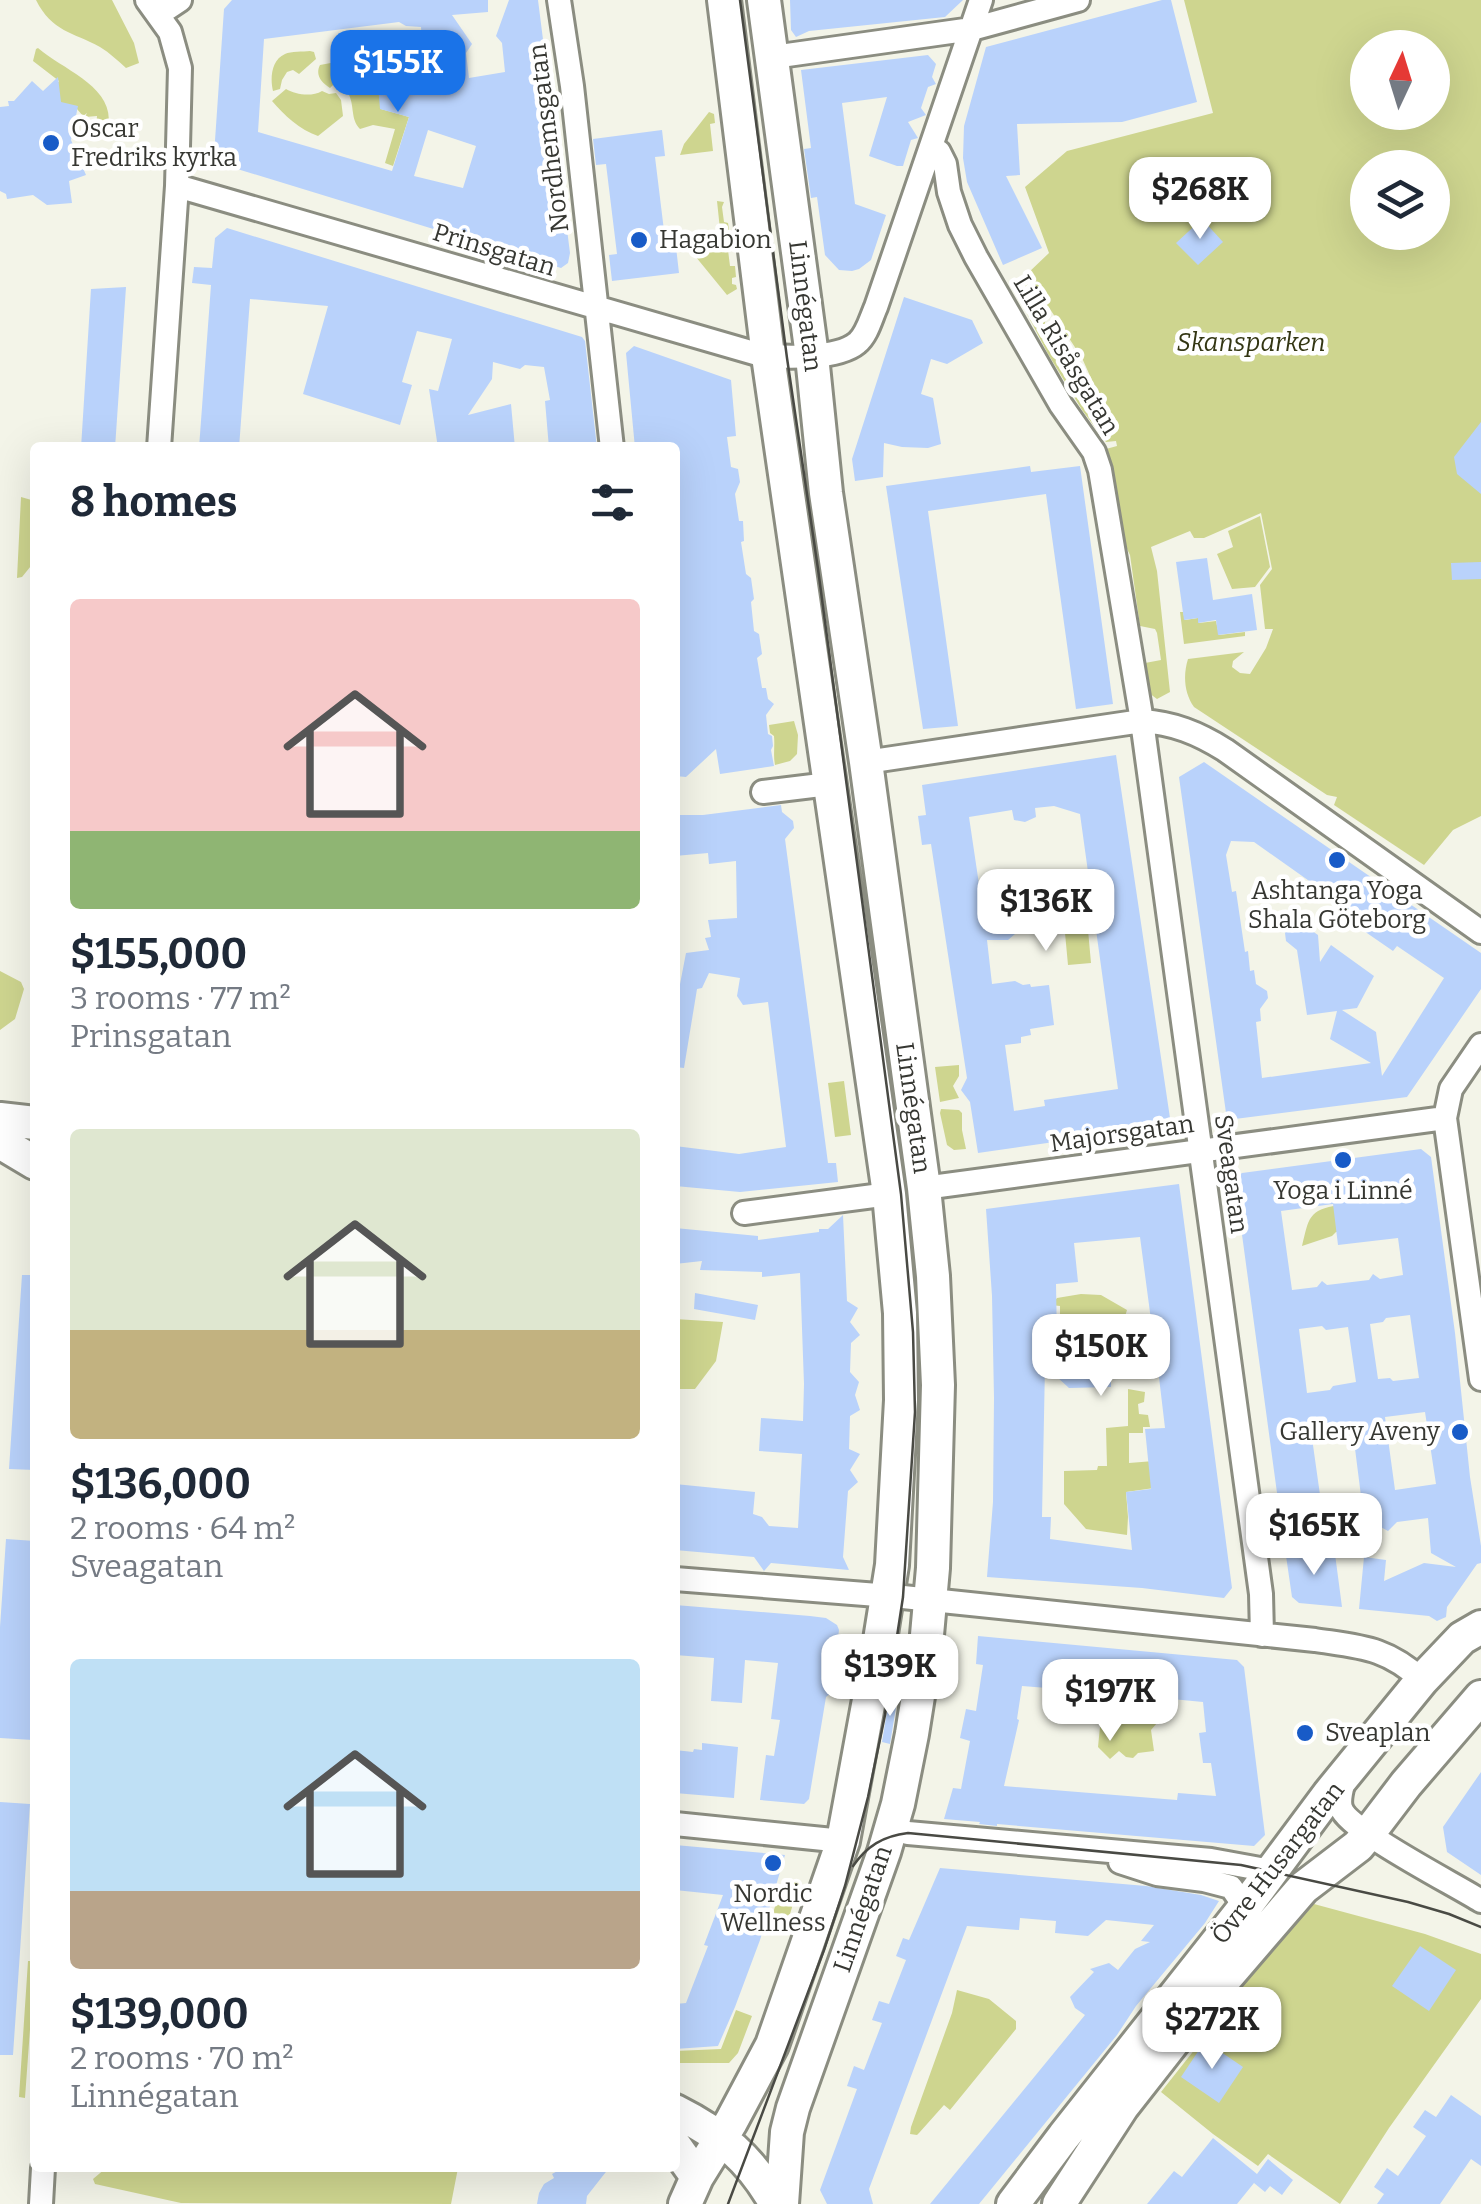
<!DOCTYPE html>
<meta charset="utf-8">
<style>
:root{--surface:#fff;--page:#f2f2f3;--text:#1f2937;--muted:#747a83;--accent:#1a73e8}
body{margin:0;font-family:Bitter,serif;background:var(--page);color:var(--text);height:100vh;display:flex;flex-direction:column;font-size:38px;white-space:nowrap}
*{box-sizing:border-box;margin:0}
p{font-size:32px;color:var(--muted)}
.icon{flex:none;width:55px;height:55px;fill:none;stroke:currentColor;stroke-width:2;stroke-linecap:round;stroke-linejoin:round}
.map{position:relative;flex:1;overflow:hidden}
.side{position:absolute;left:30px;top:442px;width:650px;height:1730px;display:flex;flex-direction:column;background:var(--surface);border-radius:10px;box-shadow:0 10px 40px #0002}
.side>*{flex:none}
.needle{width:65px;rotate:4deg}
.fabs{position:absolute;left:1350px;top:30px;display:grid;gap:20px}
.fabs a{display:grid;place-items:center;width:100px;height:100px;border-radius:50%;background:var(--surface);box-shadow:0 10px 40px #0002;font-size:50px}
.price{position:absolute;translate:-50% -85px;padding:0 22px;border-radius:20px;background:#fff;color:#222;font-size:32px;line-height:65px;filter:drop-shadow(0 2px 5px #0008)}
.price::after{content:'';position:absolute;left:50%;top:60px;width:30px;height:22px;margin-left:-15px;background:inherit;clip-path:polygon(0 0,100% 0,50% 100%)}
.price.selected{background:var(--accent);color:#fff}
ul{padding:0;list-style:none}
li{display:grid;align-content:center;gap:20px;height:530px;padding:0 40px}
li span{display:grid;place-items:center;height:310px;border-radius:10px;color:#555}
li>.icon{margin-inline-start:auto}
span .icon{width:180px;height:180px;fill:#fffc;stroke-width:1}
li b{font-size:42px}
h2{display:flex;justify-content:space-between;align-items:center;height:120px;padding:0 40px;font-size:42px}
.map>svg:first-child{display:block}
.green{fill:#ced58f;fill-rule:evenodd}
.building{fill:#b9d2fb;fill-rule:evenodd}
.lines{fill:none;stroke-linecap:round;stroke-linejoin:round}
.street-casing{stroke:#8b8d81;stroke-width:28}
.secondary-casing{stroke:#8b8d81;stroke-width:38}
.street{stroke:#fff;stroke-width:22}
.secondary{stroke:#fff;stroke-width:32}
.tram{stroke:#494a44;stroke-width:2.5}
.poi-dot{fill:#185bc7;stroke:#fff;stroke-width:4}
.labels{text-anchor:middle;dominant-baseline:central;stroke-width:9;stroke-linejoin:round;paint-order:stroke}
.poi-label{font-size:25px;fill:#363732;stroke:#fff;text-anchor:start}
.street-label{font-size:25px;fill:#363732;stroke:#fff}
.park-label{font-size:25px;font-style:italic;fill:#333613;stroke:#fff}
</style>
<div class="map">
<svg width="1481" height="2204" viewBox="0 0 1481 2204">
<rect width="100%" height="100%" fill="#f3f4e8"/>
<path class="green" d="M36,0H112L134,43L139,63L126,68C118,61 110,53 100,47C73,32 52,32 36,0Z
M1184,0H1481V816L1453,830L1424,865L1334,805L1337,797L1327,795L1194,707C1184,693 1183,675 1188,659L1244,652L1233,661L1232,667L1240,673L1250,674L1266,648L1273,629H1265L1260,585L1272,569L1261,513L1204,538H1194L1190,531L1151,547L1157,571L1170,692L1157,699L1149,693L1145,663L1161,660L1157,633L1155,629L1140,626L1130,555L1119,533L1105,452L1106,449L1117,446L1116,441L1106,442L1082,410L1048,354L1012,285L1027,274L1049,253L1025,187L1067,151L1213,113ZM1368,48H1432V112H1368ZM1368,168H1432V232H1368ZM1048,306L1082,358L1107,414L1100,412L1044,328Z
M377,33L412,52L415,57L416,66L412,68L390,64L387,74L377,75L374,68L373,54L368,52L366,45L373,43L372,34Z
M38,48C63,70 116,87 108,127L96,128L97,116L85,117L87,113L83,116L77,109L66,113L54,88L59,81L33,61L36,49Z
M353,49L361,55L367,82L378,83L381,109L409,117L393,166L385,163L395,129L373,125L360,129C350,119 355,105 348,93C347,91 338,82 337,81L330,88C321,82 315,75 320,65L336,62Z
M310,51L314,52L316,59L299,74L293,70L287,72L282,80L280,89L273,91C270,79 271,60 285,54C291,51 303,52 310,51Z
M286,89C296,95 312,97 322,91L329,94L336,93L341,100L343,116L318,136C300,130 284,115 272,101Z
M709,112L714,114L715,123L710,124L713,151L680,155L684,144Z
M717,201L724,202L722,207L724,222L728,223L732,249L728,250L730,266H735L736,277L732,278V284L736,285L737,289L727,295L691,251L690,241L721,239Z
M21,497L35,501V561L22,577L17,578Z
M1260,516L1270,567L1255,587L1232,589L1217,554L1233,547L1228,531Z
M1180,612H1183L1185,620L1198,618L1199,623L1216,621L1219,635L1245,632V636L1184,644Z
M794,721L798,735L797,754L790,761L775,765C773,755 775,747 774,736L770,733L769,725Z
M1088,930L1091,963L1068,965L1065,933Z
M0,971L21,982L24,989L15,1019L0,1030Z
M959,1065V1076L953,1086L959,1098L940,1102L935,1067Z
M844,1081L851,1135L835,1137L828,1083Z
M941,1109L959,1110L962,1113V1130L966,1149L954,1150L947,1145L940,1113Z
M1339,1205L1369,1229L1336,1232L1332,1236L1302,1246C1309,1218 1308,1210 1339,1205Z
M1081,1294L1101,1295L1127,1310L1123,1323L1124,1334L1060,1336V1306L1051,1305L1057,1298Z
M675,1319L723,1322L716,1361L695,1389H675Z
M1128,1389L1145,1392L1144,1402L1138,1404L1139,1414L1148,1415L1150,1427H1143V1433H1129V1463L1154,1461V1488L1126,1492L1128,1517L1127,1535L1086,1529L1064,1504V1471L1097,1470L1098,1466H1107L1106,1428L1128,1426Z
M1147,1705L1168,1710L1158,1716L1157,1723L1151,1730L1154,1751L1138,1753L1133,1758L1126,1757L1119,1751L1110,1759L1098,1747L1100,1727L1110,1721L1111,1709L1123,1706Z
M784,1879L799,1884L787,1924L771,1919Z
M1314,1904L1425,1934L1481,1954V1999L1389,2128L1340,2204L1268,2154L1258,2166L1213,2134L1161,2092L1241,1991L1240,1989L1303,1911L1307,1912Z
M28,1961H35L25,2098L19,2097Z
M957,1990L989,1999L1016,2021V2029L950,2110L944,2105L919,2133L917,2135L910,2134L911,2127L952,2013Z
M736,2010L752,2016L738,2053L729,2063H675V2051L721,2049Z
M106,2168H458L451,2204L181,2203L95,2184L93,2179Z"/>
<path class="building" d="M232,0H488V12L452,15L472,44L466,53L469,78L505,72L502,43L496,36L509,0H538L570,253L568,263L561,268L221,164L214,155L224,9ZM399,22L406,26L421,27L422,43L429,46L433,89L387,74L377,75L380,109L409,117L392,171L258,132L264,39ZM428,130L476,146L463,188L414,176Z
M790,0H963L945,17L809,31L796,37L791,30Z
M1162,0H1171L1197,102L1122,122L1017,124L1020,175L1006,176L1042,248L1003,265L967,182L963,158L964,126L986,47Z
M928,55L936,64L932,77L936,84L928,87L921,108L926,115L908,122L918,138L911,140L903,166H897L869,156L887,97L842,103L855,204L886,215L871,260L859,269L852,271L839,270L825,255L817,197L811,198L804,149L811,148L801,70Z
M58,77L61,102L78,106L71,140L86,175L69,181L72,203L47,205L33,195L7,199L6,194L0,191V107L9,106L8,101H14L32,81L43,91Z
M662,130L665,156L655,157L666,247H676L679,273L612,281L609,255L617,254L606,164L596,165L593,139Z
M1202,219L1223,242L1198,265L1176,243Z
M227,228L582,337L585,341L597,448H549L545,401L550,400L544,367L525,365L520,369L493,362L492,379L468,415L511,404L515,448H438L429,389L438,391L452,339L417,331L402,382L412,385L400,425L303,394L328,306L250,299L239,448H199L211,285L192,283L194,267L212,268L215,238Z
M126,287L115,448H81L91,289Z
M904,297L972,320L983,343L947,364L931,359L921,394L933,398L941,444L928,448L902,447L884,443L883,477L855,481L852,459Z
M634,346L731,380L736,436L727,437L731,467L738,469L740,482L735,494L739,521H743L744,541L741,542L746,574L751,578L754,599L751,602L754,631L759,634L762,654L757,658L762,688H766L768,699L774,704L766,715L768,734L772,736L773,746L771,750L774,766L720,774L716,749L686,777L675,776V448H635L626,353Z
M1481,422V494L1457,474L1454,457Z
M1030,466L1031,472L1080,466L1113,704L1076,709L1046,494L928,511L958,726L923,729L886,486Z
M1207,558L1213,600L1252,594L1257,630L1218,635L1216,620L1198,623V618L1184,620L1176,562Z
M1481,562V579L1452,580L1451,563Z
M1116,755L1170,1118L1165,1126L978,1153L970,1102L961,1090L967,1078L931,844L922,845L918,816L926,815L922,785ZM1054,806L1080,814L1118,1089L1044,1100L1045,1106L1014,1111L1005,1045L1021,1043V1037L1031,1035L1030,1029L1054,1025L1049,985L1031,987L1030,984L1023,985L1015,981L992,984L987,940H1008L1015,934L1023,933V930L1041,928L1035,884L1017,888L1016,884L1009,885L1000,880L980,891L969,817L1012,810L1014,820L1025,822L1036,817L1035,808Z
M1204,762L1481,953V989L1407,1097L1227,1120L1179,777ZM1231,841L1254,842L1353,912L1348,920L1393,951L1397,946L1444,978L1382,1076L1376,1032L1342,1010L1357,1008L1374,976L1331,945L1320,962L1318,935L1295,919L1285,933L1286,941L1297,950L1307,1015L1337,1011L1330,1039L1371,1063L1262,1078L1256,1022L1261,1021L1260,1009L1268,998L1267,991L1256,984L1254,970L1250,971L1248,951L1245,952L1236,891L1232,892L1226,855Z
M781,805L782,812L793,821L794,828L785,839L828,1163H836L838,1182L740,1192L675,1186V1146L739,1154L786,1147L768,1002L743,1005L737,996L740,978L709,973L702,988L697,989L684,1068L675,1067V1010L686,953L709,950L705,938L711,937L708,920L737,918L736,861L709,864L708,853L675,856V815H703Z
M1421,1149L1431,1157L1455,1333L1470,1477L1481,1546V1563L1477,1564L1447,1607L1446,1617L1437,1621L1429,1616L1359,1609L1364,1557L1386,1560L1384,1581L1424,1563L1456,1567L1431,1553L1428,1518L1397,1522L1388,1531L1377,1525L1283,1537L1235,1183L1237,1177L1242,1173ZM1333,1204L1338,1245L1398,1238L1403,1275L1380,1279L1373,1274L1369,1280L1327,1285L1322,1281L1317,1287L1292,1290L1281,1211ZM1410,1315L1419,1378L1393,1381L1390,1378L1378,1379L1370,1324L1383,1322L1386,1318ZM1322,1326L1326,1330L1348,1327L1356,1382L1333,1386L1330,1390L1307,1393L1299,1329ZM1425,1412L1436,1484L1395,1490L1385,1417ZM1352,1425L1361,1496L1321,1502L1311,1431Z
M1179,1184L1232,1588L1224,1598L1142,1588L987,1577L993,1502L994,1398L992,1296L986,1209ZM1140,1237L1151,1320L1127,1324L1131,1355L1156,1352L1165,1428L1145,1429L1151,1489L1126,1492L1132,1550L1050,1539L1051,1517H1042L1045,1366L1069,1388L1111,1387V1358L1123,1357L1104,1339L1057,1340L1056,1284L1078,1282L1074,1243Z
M843,1215L847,1301L858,1308L850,1322L860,1335L851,1343L850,1372L859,1382L855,1395L860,1410L850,1416L849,1449L860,1454L850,1470L858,1482L848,1491L843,1557L849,1570L771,1563L764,1571L754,1557L675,1550V1484L755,1492L753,1514L762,1517L769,1526L798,1528L802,1454L759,1451L761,1418L803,1421L804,1384L800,1273L762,1277V1272L700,1270L702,1261L675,1264V1228L758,1236V1240L819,1232V1229H828Z
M22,1275H35V1470L9,1469Z
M695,1293L758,1305L755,1320L694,1309Z
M6,1539L35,1541L33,1740L0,1738V1627Z
M1285,1549L1335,1554L1342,1607L1299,1603L1292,1597Z
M675,1605L810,1616L826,1618L837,1625L839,1630L831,1693L826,1697L809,1799L804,1804L760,1800L766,1755L774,1756L780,1720L771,1719L778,1663L745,1660L742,1703L711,1701L714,1658L675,1655Z
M978,1636L1237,1660L1244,1667L1265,1835L1254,1846L997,1824V1826L979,1824L980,1822L944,1819L953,1788L961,1789L970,1741L960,1738L966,1709L976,1711L983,1665L976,1664ZM1022,1686L1060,1689V1697L1088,1700L1089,1691L1203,1702L1206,1732L1199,1733L1203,1763H1211L1216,1796L1178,1793L1177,1800L1004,1786L1019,1720L1017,1719Z
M890,1694L898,1695L890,1744L882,1742Z
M702,1743L738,1747L734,1798L675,1793V1750L693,1752L694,1749L702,1750Z
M1481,1772V1875L1447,1852L1443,1827Z
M0,1802L30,1804L13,2055H0Z
M675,1845L785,1855L760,1940L735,2007L718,2046L675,2049V2004L686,2003L708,1946L704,1945L723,1895L675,1890Z
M940,1868L1146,1886L1201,1895L1219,1901L1205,1923L1136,2006L1117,2035L979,2204H930L1085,2015L1075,2008L1070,1997L1094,1972L1090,1969L1109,1963L1118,1970L1135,1949L1150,1942L1141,1941L1154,1925L1106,1920L1088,1936L1055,1933L1056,1921L1020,1918L1019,1930L967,1926L869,2189L873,2204H827L820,2190L857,2089L847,2086L854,2066L864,2070L882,2023L872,2020L879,2001L889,2004L906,1960L896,1956L903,1938L909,1940Z
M1420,1946L1456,1970L1429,2011L1392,1986Z
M1205,2041L1243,2067L1219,2103L1181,2077Z
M1451,2095L1481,2116V2166L1471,2159L1440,2204H1377L1384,2194L1374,2187L1387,2168L1398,2176L1426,2136L1413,2127L1425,2110L1436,2117Z
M1213,2138L1257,2174L1268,2159L1293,2180L1282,2195L1270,2186L1265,2192L1254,2183L1237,2204H1147L1174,2171L1182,2177Z
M563,2168H609L587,2196L586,2204H537L539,2193L544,2184L554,2178L552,2174Z"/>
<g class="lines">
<defs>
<path id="street" d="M147,0L170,32L180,68L177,186L159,448
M559,0L572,86L612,448
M159,14L180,0
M773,57L972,29L1078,0
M932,147L939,152L945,164L949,192L960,225L976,257L1061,405L1094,452L1100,470L1142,721L1261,1594L1262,1635
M177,186L761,355C785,358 838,359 857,343C867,335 871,318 876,307L981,0
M866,762L1142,721C1173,723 1198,733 1225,750L1481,932
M763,792L829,784
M1481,1045L1451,1089L1445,1118L1481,1379
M924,1188L1445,1118
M744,1213L889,1194
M675,1579L903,1597L1315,1640C1361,1647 1386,1647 1422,1680
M1345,1776C1343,1786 1338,1798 1341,1808C1348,1830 1456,1885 1481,1901
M893,1819L899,1830L908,1833L1211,1860L1271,1871
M675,1824L843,1841
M1120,1862L1157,1874L1204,1880L1231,1887L1245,1907
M41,2204L43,2168"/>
<path id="secondary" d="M764,0L812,356L826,493L866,762L924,1188L933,1276L938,1385L933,1568L926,1646L912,1734L898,1804L884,1852L793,2108L787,2132L782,2204
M0,1119L35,1123
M0,1142L35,1163
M675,2111C721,2134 751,2159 776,2204
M675,2146L697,2177
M685,2204L697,2177L731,2122L772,2045L843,1841L880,1640L892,1565L901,1400L900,1313L889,1194L768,356L724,0
M1013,2204L1064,2136L1245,1907L1329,1794L1422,1680L1462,1638L1481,1627
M1059,2204L1122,2107L1198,2010L1303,1888L1358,1846L1368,1834L1406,1784L1481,1697"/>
</defs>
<use href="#street" class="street-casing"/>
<use href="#secondary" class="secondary-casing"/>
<use href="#street" class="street"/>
<use href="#secondary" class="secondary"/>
<path class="tram" d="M853,1866C867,1846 883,1836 908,1833L1241,1865L1408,1902L1449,1914L1481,1927
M728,2204L824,1950L845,1886L868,1797L885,1715L903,1597L915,1412L913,1332L901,1194L818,569L787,358L740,0"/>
</g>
<g class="poi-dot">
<circle cx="51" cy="143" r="10"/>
<circle cx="639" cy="240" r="10"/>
<circle cx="1337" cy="860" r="10"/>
<circle cx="1343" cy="1160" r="10"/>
<circle cx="1460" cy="1432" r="10"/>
<circle cx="1305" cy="1733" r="10"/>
<circle cx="773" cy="1863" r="10"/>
</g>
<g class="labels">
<g class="poi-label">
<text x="71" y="129">Oscar<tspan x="71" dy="29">Fredriks kyrka</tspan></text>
<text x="659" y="240">Hagabion</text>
<text x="1337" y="891" text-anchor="middle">Ashtanga Yoga<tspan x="1337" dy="29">Shala Göteborg</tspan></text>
<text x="1343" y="1191" text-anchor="middle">Yoga i Linné</text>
<text x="1440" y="1432" text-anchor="end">Gallery Aveny</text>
<text x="1325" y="1733">Sveaplan</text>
<text x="773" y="1894" text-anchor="middle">Nordic<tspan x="773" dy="29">Wellness</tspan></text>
</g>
<g class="street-label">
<text transform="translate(549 138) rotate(-97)">Nordhemsgatan</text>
<text transform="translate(494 250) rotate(17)">Prinsgatan</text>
<text transform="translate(805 306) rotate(83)">Linnégatan</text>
<text transform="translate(1066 355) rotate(59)">Lilla Risåsgatan</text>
<text transform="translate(913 1108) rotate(82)">Linnégatan</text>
<text transform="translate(1122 1134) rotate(-8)">Majorsgatan</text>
<text transform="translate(1231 1174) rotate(82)">Sveagatan</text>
<text transform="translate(1278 1863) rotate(-52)">Övre Husargatan</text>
<text transform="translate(863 1909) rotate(-71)">Linnégatan</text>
</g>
<g class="park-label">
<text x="1251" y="343">Skansparken</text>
</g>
</g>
</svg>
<div class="fabs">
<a><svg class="needle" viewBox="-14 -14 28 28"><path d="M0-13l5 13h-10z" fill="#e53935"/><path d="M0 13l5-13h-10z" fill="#747a83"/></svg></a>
<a><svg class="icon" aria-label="layers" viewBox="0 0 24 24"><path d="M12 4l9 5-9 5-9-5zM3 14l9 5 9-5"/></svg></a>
</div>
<b class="price selected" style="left:398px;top:115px">$155K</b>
<b class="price" style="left:1200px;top:242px">$268K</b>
<b class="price" style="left:1046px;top:954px">$136K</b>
<b class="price" style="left:1101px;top:1399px">$150K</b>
<b class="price" style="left:1314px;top:1578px">$165K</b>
<b class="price" style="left:890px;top:1719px">$139K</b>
<b class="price" style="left:1110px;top:1744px">$197K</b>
<b class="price" style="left:1212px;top:2072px">$272K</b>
<section class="side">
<h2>8 homes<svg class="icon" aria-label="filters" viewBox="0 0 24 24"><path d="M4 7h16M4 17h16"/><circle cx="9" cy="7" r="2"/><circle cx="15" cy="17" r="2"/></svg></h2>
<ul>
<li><span style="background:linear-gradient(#f6c9c9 75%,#8fb573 0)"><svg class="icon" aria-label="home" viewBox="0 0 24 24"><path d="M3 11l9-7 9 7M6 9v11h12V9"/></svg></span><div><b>$155,000</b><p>3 rooms · 77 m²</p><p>Prinsgatan</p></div></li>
<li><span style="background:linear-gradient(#dfe7d0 65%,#c2b280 0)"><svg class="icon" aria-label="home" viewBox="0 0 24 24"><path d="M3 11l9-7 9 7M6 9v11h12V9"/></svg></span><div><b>$136,000</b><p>2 rooms · 64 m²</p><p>Sveagatan</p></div></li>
<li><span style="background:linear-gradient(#bfe0f5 75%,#b9a48a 0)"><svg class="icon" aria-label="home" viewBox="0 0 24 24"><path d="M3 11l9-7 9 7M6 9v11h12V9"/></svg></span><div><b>$139,000</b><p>2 rooms · 70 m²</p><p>Linnégatan</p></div></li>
</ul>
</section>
</div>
